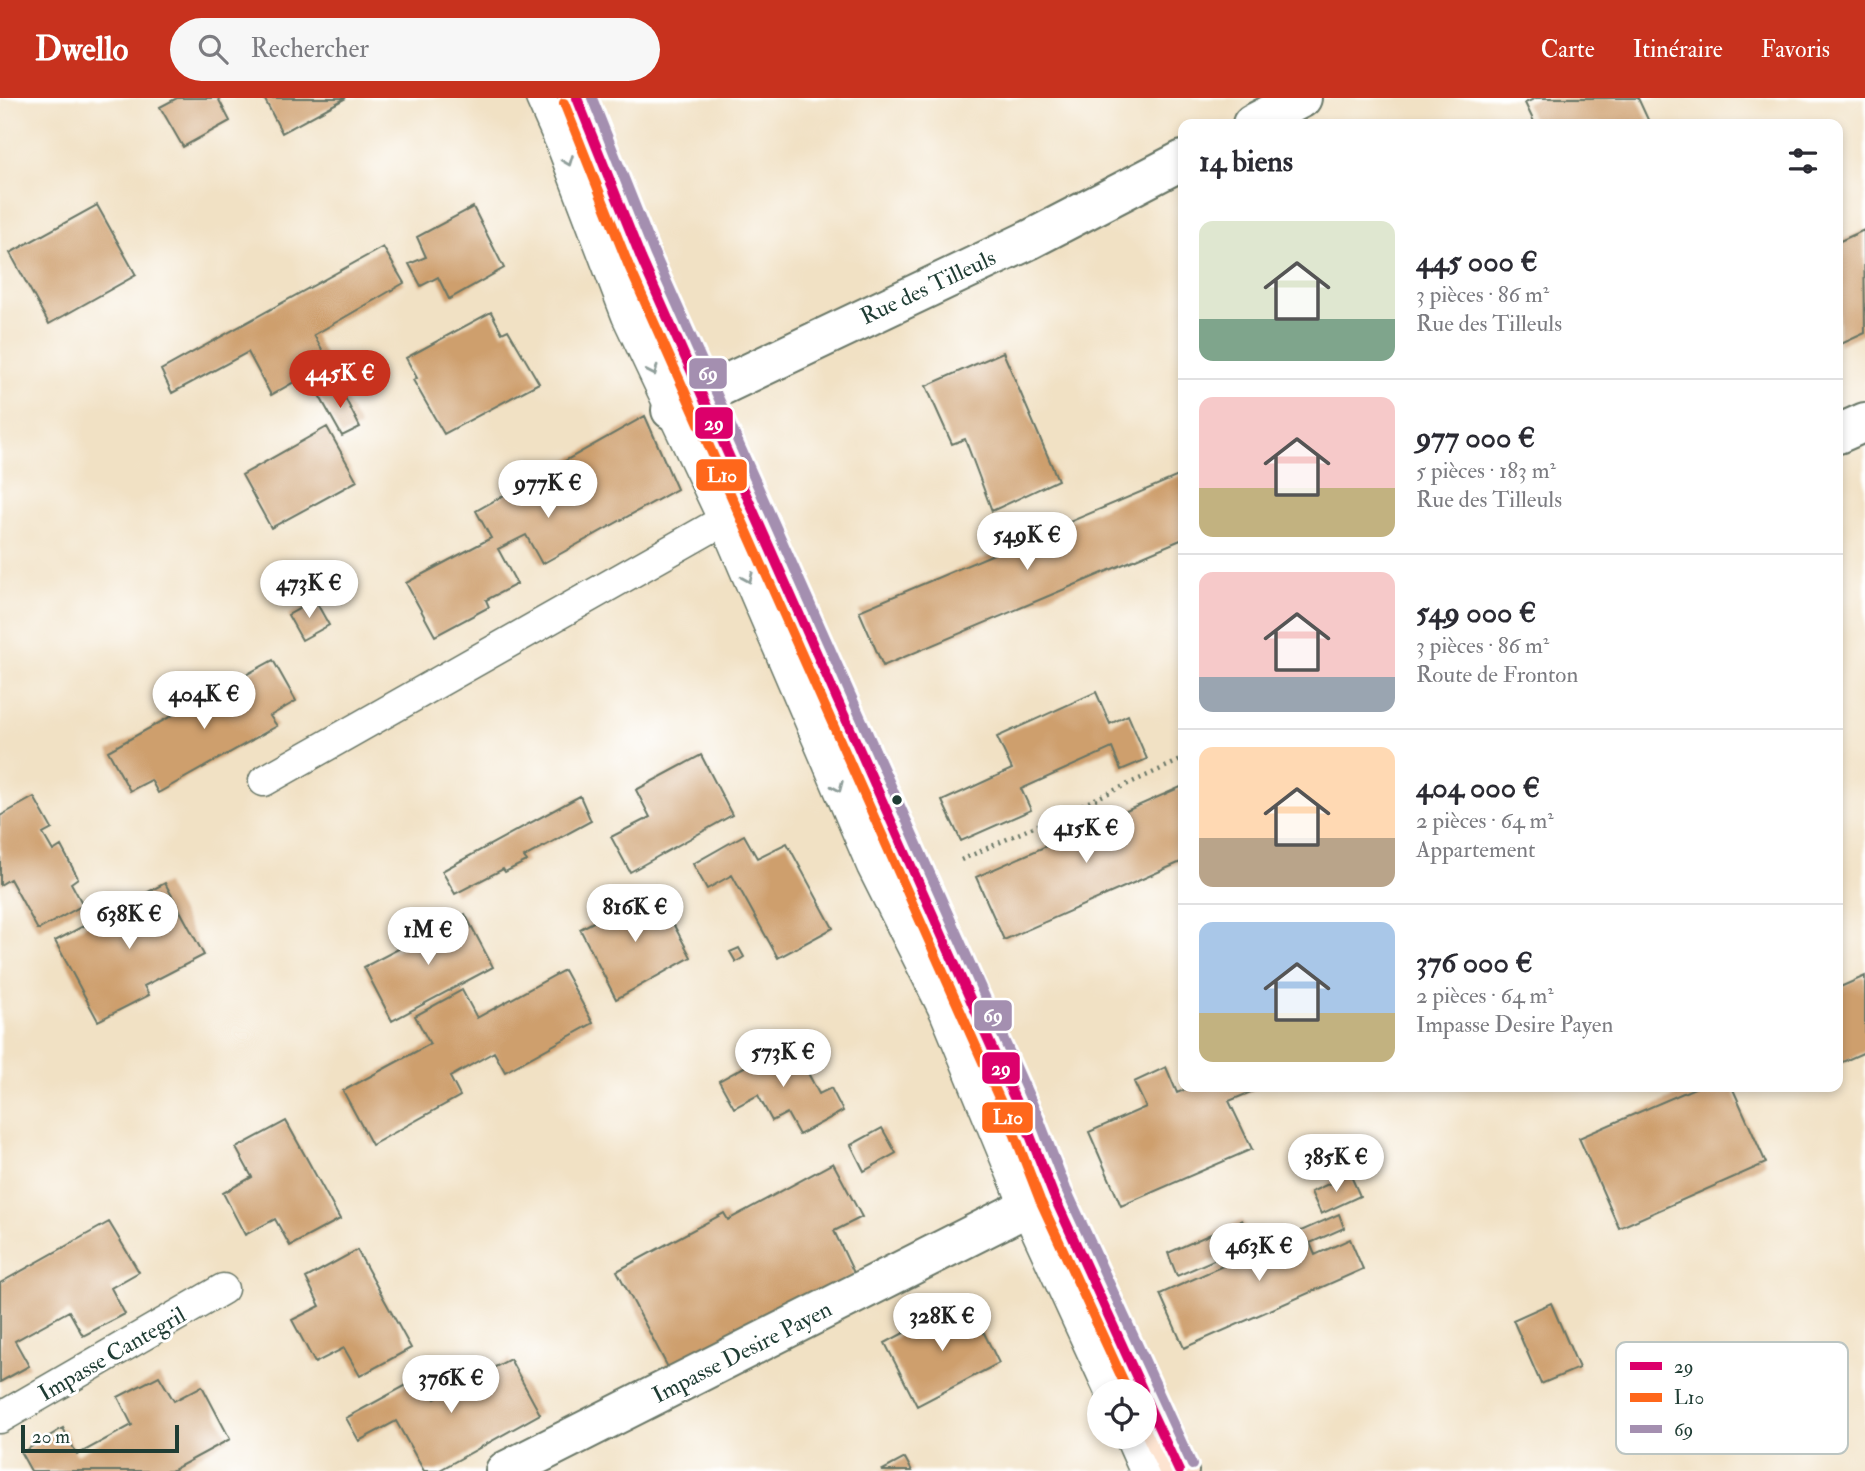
<!DOCTYPE html>
<html lang="fr">
<meta charset="utf-8">
<style>
:root{--surface:#fff;--page:#f7f7f7;--text:#2b2b33;--muted:#7c7c81;--line:#e1e1e2;--accent:#c8321e}
body{margin:0;font-family:"IM FELL Double Pica",serif;background:var(--page);color:var(--text);height:100vh;display:flex;flex-direction:column;font-size:26px;white-space:nowrap}
*{box-sizing:border-box;margin:0}
p{font-size:23px;color:var(--muted)}
.icon{flex:none;width:38px;height:38px;fill:none;stroke:currentColor;stroke-width:2;stroke-linecap:round;stroke-linejoin:round}
.map{position:relative;flex:1;overflow:hidden}
.panel{position:absolute;left:1178px;top:21px;width:665px;height:973px;display:flex;flex-direction:column;background:var(--surface);border-radius:14px;box-shadow:0 4px 10px #0003}
.panel>*{flex:none}
.controls{position:absolute;left:1087px;top:1281px;display:grid;gap:14px}
.controls a{display:grid;place-items:center;width:70px;height:70px;border-radius:50%;background:var(--surface);box-shadow:0 4px 10px #0003;font-size:35px}
.scale{position:absolute;left:21px;bottom:18px;width:158px;box-sizing:border-box;padding-left:7px;border:4px solid #1f3d34;border-top:0;font-size:19px;line-height:24px;white-space:nowrap;color:#1f3d34;-webkit-text-stroke:5px #fff;paint-order:stroke}
.price{position:absolute;translate:-50% -60px;padding:0 16px;border-radius:24px;background:#fff;color:#222;font-size:23px;line-height:46px;filter:drop-shadow(0 2px 4px #0008)}
.price::after{content:'';position:absolute;left:50%;top:42px;width:21px;height:16px;margin-left:-10px;background:inherit;clip-path:polygon(0 0,100% 0,50% 100%)}
.price.selected{background:var(--accent);color:#fff}
ul{padding:0;list-style:none}
li{display:flex;align-items:center;gap:21px;height:175px;padding:0 21px}
li+li{border-top:2px solid var(--line)}
li span{display:grid;place-items:center;flex:none;width:196px;height:140px;border-radius:14px;color:#555}
li>.icon{margin-inline-start:auto}
span .icon{width:84px;height:84px;fill:#fffc;stroke-width:1}
li b{font-size:30px}
h2{display:flex;justify-content:space-between;align-items:center;height:84px;padding:0 21px;font-size:30px}
header{display:flex;align-items:center;gap:42px;box-sizing:border-box;height:98px;padding:0 35px;background:var(--accent);color:#fff}
header strong{font-size:33px}
nav{display:flex;gap:38px;margin-inline-start:auto;font-size:24px}
.search{width:490px;height:63px;background:var(--page);display:flex;align-items:center;gap:18px;box-sizing:border-box;padding:0 24px;border-radius:38px;color:var(--muted);font-size:26px}
.map>svg:first-child{display:block}
.building{fill:#ce9f6d}
.lines{fill:none;stroke-linecap:round;stroke-linejoin:round}
.lane-casing{stroke:#687666;stroke-width:33}
.street-casing{stroke:#687666;stroke-width:42}
.secondary-casing{stroke:#687666;stroke-width:42}
.path{stroke:#687666;stroke-width:4.5;stroke-dasharray:2 5;stroke-linecap:butt}
.lane{stroke:#fff;stroke-width:30}
.street{stroke:#fff;stroke-width:38}
.secondary{stroke:#fde4d1;stroke-width:38}
.bus-1-casing{stroke:#fff;stroke-width:16}
.bus-2-casing{stroke:#fff;stroke-width:16}
.bus-3-casing{stroke:#fff;stroke-width:16}
.bus-1{stroke:#dc006b;stroke-width:10}
.bus-2{stroke:#ff671b;stroke-width:10}
.bus-3{stroke:#a48fb0;stroke-width:10}
.oneway{stroke:#8f9e9a}
.bus-dot{fill:#1f3d34;stroke:#fff;stroke-width:2.5}
.labels{text-anchor:middle;dominant-baseline:central;stroke-width:6;stroke-linejoin:round;paint-order:stroke}
.street-label{font-size:23px;fill:#1f3d34;stroke:#fff}
.key{fill:#fff;stroke:#bcc5c2;stroke-width:2}
.key-label{font-size:19px;fill:#1f3d34}
.line-badge{stroke:#fff;stroke-width:2.5}
.badge-label{font-size:19px;text-anchor:middle;font-weight:bold;fill:#fff}
</style>
<header>
<strong>Dwello</strong>
<div class="search"><svg class="icon" aria-label="search" viewBox="0 0 24 24"><circle cx="10" cy="10" r="6"/><path d="M15 15l6 6"/></svg>Rechercher</div>
<nav><a>Carte</a><a>Itinéraire</a><a>Favoris</a></nav>
</header>
<div class="map">
<svg width="1865" height="1373" viewBox="0 0 1865 1373">
<rect width="100%" height="100%" fill="#fff"/>
<filter id="ink" filterUnits="userSpaceOnUse"><feTurbulence type="fractalNoise" baseFrequency=".0143" numOctaves="2"/><feDisplacementMap in="SourceGraphic" scale="14" xChannelSelector="R" yChannelSelector="G"/><feConvolveMatrix kernelMatrix="1 2 1 2 8 2 1 2 1" color-interpolation-filters="sRGB"/></filter>
<filter id="wash" filterUnits="userSpaceOnUse"><feTurbulence type="fractalNoise" baseFrequency=".00686" numOctaves="4" result="noise"/><feDisplacementMap in="SourceGraphic" scale="28" xChannelSelector="R" yChannelSelector="G"/><feGaussianBlur stdDeviation="1.57" result="paint"/><feColorMatrix in="noise" values="0 0 0 0 0 0 0 0 0 0 0 0 0 0 0 0 0 1.4 0 .05"/><feComposite in="paint" operator="in"/></filter>
<g filter="url(#wash)">
<rect width="100%" height="100%" fill="#f1e1c4"/>
<g id="blocks">
<path class="building" d="M177,0H218L230,23L183,49L160,9Z
M264,0H346L282,35Z
M1536,0H1638L1650,26H1535L1525,5Z
M97,107L136,177L49,226L10,155Z
M473,109L504,170L449,201L438,179L421,188L409,166L426,159L417,139Z
M1864,132L1865,235L1839,247L1838,144Z
M383,149L404,185L314,237L329,264L271,297L248,254L172,295L161,272Z
M491,214L502,235L508,232L539,285L444,336L413,282L417,280L406,260Z
M1003,254L1058,382L992,413L965,341L952,346L926,288Z
M338,286L360,329L342,338L319,297Z
M645,318L677,391L542,466L526,437L498,451L517,486L486,502L489,509L435,538L406,485L491,440L476,413Z
M327,329L357,383L271,430L242,377Z
M1183,376V441L883,568L859,513Z
M315,502L329,527L302,542L288,517Z
M273,562L296,603L270,618L277,628L158,695L151,682L130,693L108,653Z
M1096,594L1110,626L1128,617L1147,661L1121,672L1112,650L1021,691L1031,712L961,743L942,703L1012,671L997,639Z
M701,657L732,717L630,774L611,739L650,719L636,692Z
M1183,688V763L1004,842L976,779Z
M580,698L591,723L524,759L527,763L505,774L503,771L455,796L442,773Z
M34,699L52,731L43,736L53,753L61,748L78,780L71,785L83,807L38,832L10,781L0,787V718Z
M744,737L757,760L787,745L833,830L778,860L732,777L707,791L693,766Z
M165,785L204,857L144,888L149,897L98,923L55,843Z
M655,792L691,859L616,901L580,831Z
M465,816L493,869L392,923L364,869Z
M739,850L744,859L736,864L730,854Z
M564,872L593,925L505,974L494,954L450,979L460,998L372,1047L343,993L430,946L415,918L462,892L477,920Z
M1865,878V954L1838,966V890Z
M791,943L819,996L831,990L843,1013L799,1037L787,1015L772,1023L758,997L734,1010L719,983Z
M1166,969L1177,995L1191,989H1263L1229,1003L1252,1051L1121,1108L1089,1034L1146,1009L1134,984Z
M1697,989H1732L1766,1065L1619,1130L1579,1040Z
M286,1023L340,1121L290,1148L275,1121L245,1137L223,1095L252,1079L236,1050Z
M882,1030L896,1055L864,1073L851,1047Z
M833,1065L862,1119L834,1133L855,1177L672,1277L617,1173L724,1115L728,1122Z
M1350,1076L1360,1098L1321,1116L1311,1094Z
M1339,1116L1344,1130L1310,1145L1315,1157L1350,1141L1363,1171L1184,1250L1160,1196Z
M1242,1122L1253,1145L1177,1178L1168,1155Z
M109,1124L139,1174L111,1190L125,1216L83,1238L69,1213L15,1243L29,1268L0,1284V1185Z
M357,1152L411,1250L360,1278L344,1250L315,1265L292,1222L320,1208L306,1180Z
M967,1201L999,1265L917,1308L885,1245Z
M1551,1205L1579,1270L1541,1286L1513,1222Z
M510,1261L540,1316L438,1373H424L396,1323L359,1343L346,1320L423,1278L435,1301Z
M159,1278L174,1303L202,1288L230,1341L171,1373H31L21,1355L63,1330L77,1357L132,1327L118,1299Z
M905,1360L912,1373H881Z"/>
</g>
</g>
<g filter="url(#ink)">
<use href="#blocks" fill-opacity="0" stroke="#687666" stroke-width="2"/>
<g class="lines">
<defs>
<path id="lane" d="M541,0L561,45L627,218L724,423L872,768L945,914L1026,1110L1110,1293
M264,683L742,412
M0,1320L223,1191
M1130,1339L1145,1373"/>
<path id="street" d="M1252,26L1302,0
M671,312L1029,142L1183,62
M1838,336L1865,324
M505,1373L1053,1096"/>
<path id="secondary" d="M577,0L641,160L1024,1022L1053,1096L1143,1293
M1144,1297L1179,1373"/>
</defs>
<use href="#lane" class="lane-casing"/>
<use href="#street" class="street-casing"/>
<use href="#secondary" class="secondary-casing"/>
<path class="path" d="M961,762L1183,661"/>
<use href="#lane" class="lane"/>
<use href="#street" class="street"/>
<use href="#secondary" class="secondary"/>
<defs>
<path id="bus-1" d="M577,0L641,160L1024,1022L1053,1096L1143,1293
M1144,1298L1179,1373"/>
<path id="bus-2" d="M564,5L628,166L1011,1027L1040,1102L1128,1293"/>
<path id="bus-3" d="M592,0L654,155L1037,1016L1066,1091L1156,1287
M1157,1291L1192,1367"/>
</defs>
<use href="#bus-1" class="bus-1-casing"/>
<use href="#bus-2" class="bus-2-casing"/>
<use href="#bus-3" class="bus-3-casing"/>
<use href="#bus-1" class="bus-1"/>
<use href="#bus-2" class="bus-2"/>
<use href="#bus-3" class="bus-3"/>
</g>
<defs><path id="oneway-chevron" d="M-2-3.5L2.5 0L-2 3.5" fill="none" stroke-width="1.6" stroke-linecap="round" stroke-linejoin="round" transform="scale(1.75)"/></defs>
<g class="oneway">
<use href="#oneway-chevron" transform="translate(568 63) rotate(69)"/>
<use href="#oneway-chevron" transform="translate(653 273) rotate(65)"/>
<use href="#oneway-chevron" transform="translate(748 480) rotate(67)"/>
<use href="#oneway-chevron" transform="translate(838 689) rotate(67)"/>
</g>
</g>
<circle class="bus-dot" cx="897" cy="702" r="6"/>
<g class="labels">
<g class="street-label">
<text transform="translate(928 189) rotate(-25)">Rue des Tilleuls</text>
<text transform="translate(742 1254) rotate(-27)">Impasse Desire Payen</text>
<text transform="translate(112 1256) rotate(-30)">Impasse Cantegril</text>
</g>
</g>
<rect x="1616" y="1244" width="232" height="112" rx="10" class="key"/>
<rect x="1630" y="1264" width="32" height="8" fill="#dc006b"/>
<rect x="1630" y="1295" width="32" height="9" fill="#ff671b"/>
<rect x="1630" y="1327" width="32" height="8" fill="#a48fb0"/>
<g class="key-label">
<text x="1674" y="1275">29</text>
<text x="1674" y="1306">L10</text>
<text x="1674" y="1338">69</text>
</g>
<g class="line-badge">
<rect x="688" y="259" width="40" height="33" rx="7" fill="#a48fb0"/>
<rect x="694" y="308" width="40" height="34" rx="7" fill="#dc006b"/>
<rect x="695" y="360" width="53" height="34" rx="7" fill="#ff671b"/>
<rect x="973" y="901" width="40" height="33" rx="7" fill="#a48fb0"/>
<rect x="981" y="953" width="40" height="34" rx="7" fill="#dc006b"/>
<rect x="981" y="1003" width="53" height="33" rx="7" fill="#ff671b"/>
</g>
<g class="badge-label">
<text x="708" y="282">69</text>
<text x="714" y="332">29</text>
<text x="722" y="384">L10</text>
<text x="993" y="924">69</text>
<text x="1001" y="977">29</text>
<text x="1008" y="1026">L10</text>
</g>
</svg>
<div class="controls">
<a><svg class="icon" aria-label="locate" viewBox="0 0 24 24"><circle cx="12" cy="12" r="6"/><path d="M12 2v4M12 18v4M2 12h4M18 12h4"/></svg></a>
</div>
<div class="scale">20 m</div>
<b class="price selected" style="left:340px;top:312px">445K €</b>
<b class="price" style="left:548px;top:422px">977K €</b>
<b class="price" style="left:1027px;top:474px">549K €</b>
<b class="price" style="left:309px;top:522px">473K €</b>
<b class="price" style="left:204px;top:633px">404K €</b>
<b class="price" style="left:1086px;top:767px">415K €</b>
<b class="price" style="left:635px;top:846px">816K €</b>
<b class="price" style="left:129px;top:853px">638K €</b>
<b class="price" style="left:428px;top:869px">1M €</b>
<b class="price" style="left:783px;top:991px">573K €</b>
<b class="price" style="left:1336px;top:1096px">385K €</b>
<b class="price" style="left:1259px;top:1185px">463K €</b>
<b class="price" style="left:942px;top:1255px">328K €</b>
<b class="price" style="left:451px;top:1317px">376K €</b>
<section class="panel">
<h2>14 biens<svg class="icon" aria-label="filters" viewBox="0 0 24 24"><path d="M4 7h16M4 17h16"/><circle cx="9" cy="7" r="2"/><circle cx="15" cy="17" r="2"/></svg></h2>
<ul>
<li><span style="background:linear-gradient(#dfe7d0 70%,#7fa58c 0)"><svg class="icon" aria-label="home" viewBox="0 0 24 24"><path d="M3 11l9-7 9 7M6 9v11h12V9"/></svg></span><div><b>445 000 €</b><p>3 pièces · 86 m²</p><p>Rue des Tilleuls</p></div></li>
<li><span style="background:linear-gradient(#f6c9c9 65%,#c2b280 0)"><svg class="icon" aria-label="home" viewBox="0 0 24 24"><path d="M3 11l9-7 9 7M6 9v11h12V9"/></svg></span><div><b>977 000 €</b><p>5 pièces · 183 m²</p><p>Rue des Tilleuls</p></div></li>
<li><span style="background:linear-gradient(#f6c9c9 75%,#9aa5b1 0)"><svg class="icon" aria-label="home" viewBox="0 0 24 24"><path d="M3 11l9-7 9 7M6 9v11h12V9"/></svg></span><div><b>549 000 €</b><p>3 pièces · 86 m²</p><p>Route de Fronton</p></div></li>
<li><span style="background:linear-gradient(#ffd9b3 65%,#b9a48a 0)"><svg class="icon" aria-label="home" viewBox="0 0 24 24"><path d="M3 11l9-7 9 7M6 9v11h12V9"/></svg></span><div><b>404 000 €</b><p>2 pièces · 64 m²</p><p>Appartement</p></div></li>
<li><span style="background:linear-gradient(#a9c7e8 65%,#c2b280 0)"><svg class="icon" aria-label="home" viewBox="0 0 24 24"><path d="M3 11l9-7 9 7M6 9v11h12V9"/></svg></span><div><b>376 000 €</b><p>2 pièces · 64 m²</p><p>Impasse Desire Payen</p></div></li>
</ul>
</section>
</div>
